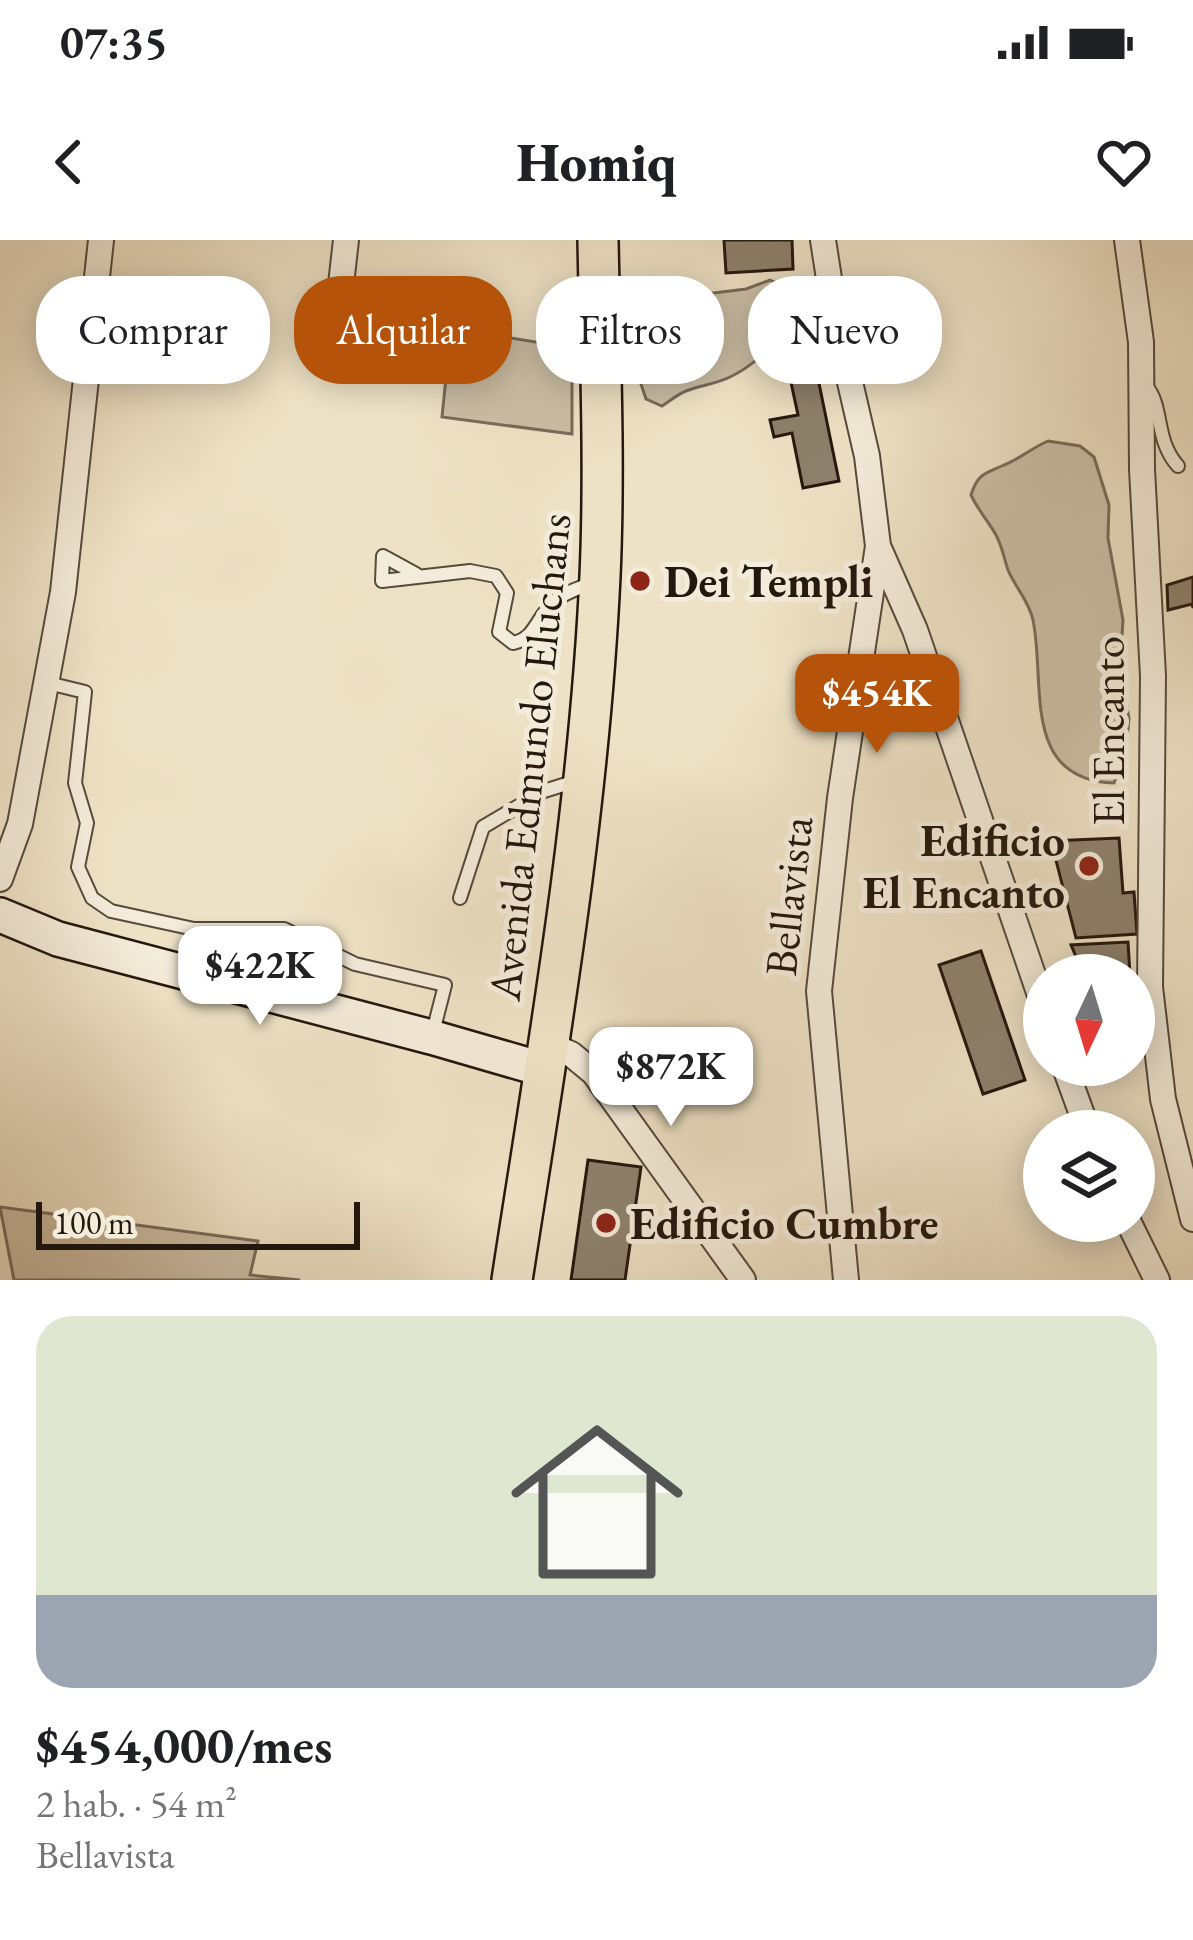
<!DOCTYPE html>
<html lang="es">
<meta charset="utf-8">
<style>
:root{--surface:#fff;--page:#f2f2f2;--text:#202124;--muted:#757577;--accent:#b45309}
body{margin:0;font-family:"EB Garamond",serif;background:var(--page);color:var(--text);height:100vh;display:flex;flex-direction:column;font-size:45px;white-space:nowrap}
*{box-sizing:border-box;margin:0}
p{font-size:39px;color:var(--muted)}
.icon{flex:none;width:66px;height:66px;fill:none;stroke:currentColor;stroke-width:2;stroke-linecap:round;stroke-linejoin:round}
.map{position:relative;height:1040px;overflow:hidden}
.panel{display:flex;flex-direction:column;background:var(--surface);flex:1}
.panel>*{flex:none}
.hud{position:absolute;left:36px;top:36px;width:1122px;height:108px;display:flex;gap:24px}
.needle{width:78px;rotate:184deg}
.fabs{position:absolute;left:1023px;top:714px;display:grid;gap:24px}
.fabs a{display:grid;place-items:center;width:132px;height:132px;border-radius:50%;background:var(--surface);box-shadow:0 6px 30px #0003;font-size:60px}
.scale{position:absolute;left:36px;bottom:30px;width:324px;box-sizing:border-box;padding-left:12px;border:6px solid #24170d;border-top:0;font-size:33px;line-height:42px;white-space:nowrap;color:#24170d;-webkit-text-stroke:9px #f4ecda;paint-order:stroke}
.price{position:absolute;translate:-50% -102px;padding:0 27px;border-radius:24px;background:#fff;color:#222;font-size:39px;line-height:78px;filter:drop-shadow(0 3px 6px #0008)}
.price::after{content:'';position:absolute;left:50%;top:72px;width:36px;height:27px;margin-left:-18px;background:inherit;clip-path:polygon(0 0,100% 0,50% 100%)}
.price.active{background:var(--accent);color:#fff}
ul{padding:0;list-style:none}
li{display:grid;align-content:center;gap:24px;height:636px;padding:0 36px}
li span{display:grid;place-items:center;height:372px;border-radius:36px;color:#555}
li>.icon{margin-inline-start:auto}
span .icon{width:216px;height:216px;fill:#fffc;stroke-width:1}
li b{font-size:51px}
.tag{padding:0 42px;border-radius:48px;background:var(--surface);box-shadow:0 6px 30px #0003;font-size:42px;line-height:108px}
.tag.active{background:var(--accent);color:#fff}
.status{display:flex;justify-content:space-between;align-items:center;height:84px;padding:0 60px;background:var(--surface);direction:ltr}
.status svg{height:33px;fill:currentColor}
header{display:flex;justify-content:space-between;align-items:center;height:156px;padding:0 36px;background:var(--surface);font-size:54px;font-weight:800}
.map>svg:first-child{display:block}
.green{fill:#ccbfa7;stroke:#786b5a;stroke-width:3}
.building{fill:#8d816d;stroke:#24170d;stroke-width:3}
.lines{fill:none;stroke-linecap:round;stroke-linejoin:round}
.lane-casing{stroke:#564a3b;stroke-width:16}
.street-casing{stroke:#564a3b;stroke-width:28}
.secondary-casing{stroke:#24170d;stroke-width:38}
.primary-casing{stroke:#24170d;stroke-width:44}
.lane{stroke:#f4ecda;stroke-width:12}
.street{stroke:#f4ecda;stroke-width:24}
.secondary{stroke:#f4ecda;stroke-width:33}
.primary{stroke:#eee2c6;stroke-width:39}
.poi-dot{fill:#8f2418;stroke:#f4ecda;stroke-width:4.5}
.labels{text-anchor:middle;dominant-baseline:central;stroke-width:10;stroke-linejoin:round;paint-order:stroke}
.poi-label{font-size:45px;font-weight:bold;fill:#24170d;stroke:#f4ecda;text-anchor:start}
.street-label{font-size:45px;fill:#24170d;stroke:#f4ecda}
</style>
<div class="status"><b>07:35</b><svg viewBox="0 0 49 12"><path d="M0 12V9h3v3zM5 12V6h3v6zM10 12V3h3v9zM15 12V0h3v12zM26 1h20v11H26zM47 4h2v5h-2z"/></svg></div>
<header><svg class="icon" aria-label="back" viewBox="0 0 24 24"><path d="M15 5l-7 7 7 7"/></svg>Homiq<svg class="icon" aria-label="heart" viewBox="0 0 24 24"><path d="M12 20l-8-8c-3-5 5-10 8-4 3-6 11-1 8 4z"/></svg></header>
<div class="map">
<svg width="1193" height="1040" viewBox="0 0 1193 1040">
<rect width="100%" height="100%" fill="#eee2c6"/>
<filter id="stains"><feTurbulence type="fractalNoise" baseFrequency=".00167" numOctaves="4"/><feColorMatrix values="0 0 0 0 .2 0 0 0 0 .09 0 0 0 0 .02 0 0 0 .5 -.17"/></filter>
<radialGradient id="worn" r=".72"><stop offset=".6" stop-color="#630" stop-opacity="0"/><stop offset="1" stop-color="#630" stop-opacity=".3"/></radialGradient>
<path class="green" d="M770,40L794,51C806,82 758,123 732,136C717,144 701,145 686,151C678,154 670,161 662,166L646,159L641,144L649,94L644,71L665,59L746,49Z
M451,88L572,108V194L442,177Z
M1048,201L1080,206L1094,217L1109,265L1108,298L1123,380L1120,428L1129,478L1126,511L1114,543C1020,540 1046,442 1033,380C1029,361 1015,347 1008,330C1004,318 1002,306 996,295C988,281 978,270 971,255C978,233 985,234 1004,225C1019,219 1032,208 1048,201Z
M0,967L258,1001L250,1035L300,1040H14Z"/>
<path class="building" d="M724,0H792L793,29L726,33Z
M814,119L839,241L803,248L792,193L774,197L770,180L798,175L787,124Z
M1193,337V368L1192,364L1168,370L1167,345Z
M1119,598L1123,653L1134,652L1137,694L1076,698L1051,601Z
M1128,702L1130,735H1084L1071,705Z
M981,711L1025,840L983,854L939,725Z
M588,920L641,927L625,1040H571Z"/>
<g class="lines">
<defs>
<path id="lane" d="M1146,146C1164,166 1154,199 1178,226
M416,334L383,316L382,341L470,331L496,336L507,353L499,392L513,403C536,399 537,375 555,361C565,352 580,348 592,343
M48,443L85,452L75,543L87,583L78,627L92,658L111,671L194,689H284L355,724L445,745L432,796
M460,658L483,587L544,551L576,541"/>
<path id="street" d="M823,0L835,77L867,216L878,306L840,558L819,751L846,1040
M1127,0L1141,102L1142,229L1153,436L1150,747L1163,859L1193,979
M332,124L346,0
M878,306L915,390L1044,767
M0,639L20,584L63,352L101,0
M548,804L571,814L594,833L743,1040
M1064,825L1088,891
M1128,981L1157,1040"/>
<path id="secondary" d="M0,675L58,699L431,797L545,830"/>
<path id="primary" d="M512,1040C548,807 589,572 600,336C605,224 600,112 598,0"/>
</defs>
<use href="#lane" class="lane-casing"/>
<use href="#street" class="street-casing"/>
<use href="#secondary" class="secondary-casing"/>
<use href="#primary" class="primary-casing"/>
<use href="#lane" class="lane"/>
<use href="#street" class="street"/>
<use href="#secondary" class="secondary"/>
<use href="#primary" class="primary"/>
</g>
<g class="poi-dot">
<circle cx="640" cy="341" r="12"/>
<circle cx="1089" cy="626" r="12"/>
<circle cx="606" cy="983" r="12"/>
</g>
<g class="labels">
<g class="poi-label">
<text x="664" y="341">Dei Templi</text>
<text x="1065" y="600" text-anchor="end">Edificio<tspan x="1065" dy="52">El Encanto</tspan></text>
<text x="630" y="983">Edificio Cumbre</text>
</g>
<g class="street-label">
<text transform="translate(1108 491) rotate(-90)">El Encanto</text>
<text transform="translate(529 517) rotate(-84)">Avenida Edmundo Eluchans</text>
<text transform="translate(788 656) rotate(-84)">Bellavista</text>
</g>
</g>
<rect width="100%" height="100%" filter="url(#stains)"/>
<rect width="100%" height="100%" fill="url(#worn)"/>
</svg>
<div class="fabs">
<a><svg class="needle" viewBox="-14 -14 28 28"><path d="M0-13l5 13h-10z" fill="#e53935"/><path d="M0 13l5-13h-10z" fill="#757577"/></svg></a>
<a><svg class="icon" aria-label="layers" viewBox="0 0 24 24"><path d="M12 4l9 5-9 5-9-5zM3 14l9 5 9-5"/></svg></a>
</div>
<div class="scale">100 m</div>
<b class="price active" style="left:877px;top:516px">$454K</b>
<b class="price" style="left:260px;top:788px">$422K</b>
<b class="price" style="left:671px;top:889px">$872K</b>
<div class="hud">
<a class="tag">Comprar</a>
<a class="tag active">Alquilar</a>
<a class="tag">Filtros</a>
<a class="tag">Nuevo</a>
</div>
</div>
<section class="panel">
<ul>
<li><span style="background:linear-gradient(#dfe7d0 75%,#9aa5b1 0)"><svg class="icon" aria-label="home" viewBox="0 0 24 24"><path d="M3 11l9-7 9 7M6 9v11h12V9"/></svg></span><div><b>$454,000/mes</b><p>2 hab. · 54 m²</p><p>Bellavista</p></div></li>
</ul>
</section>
